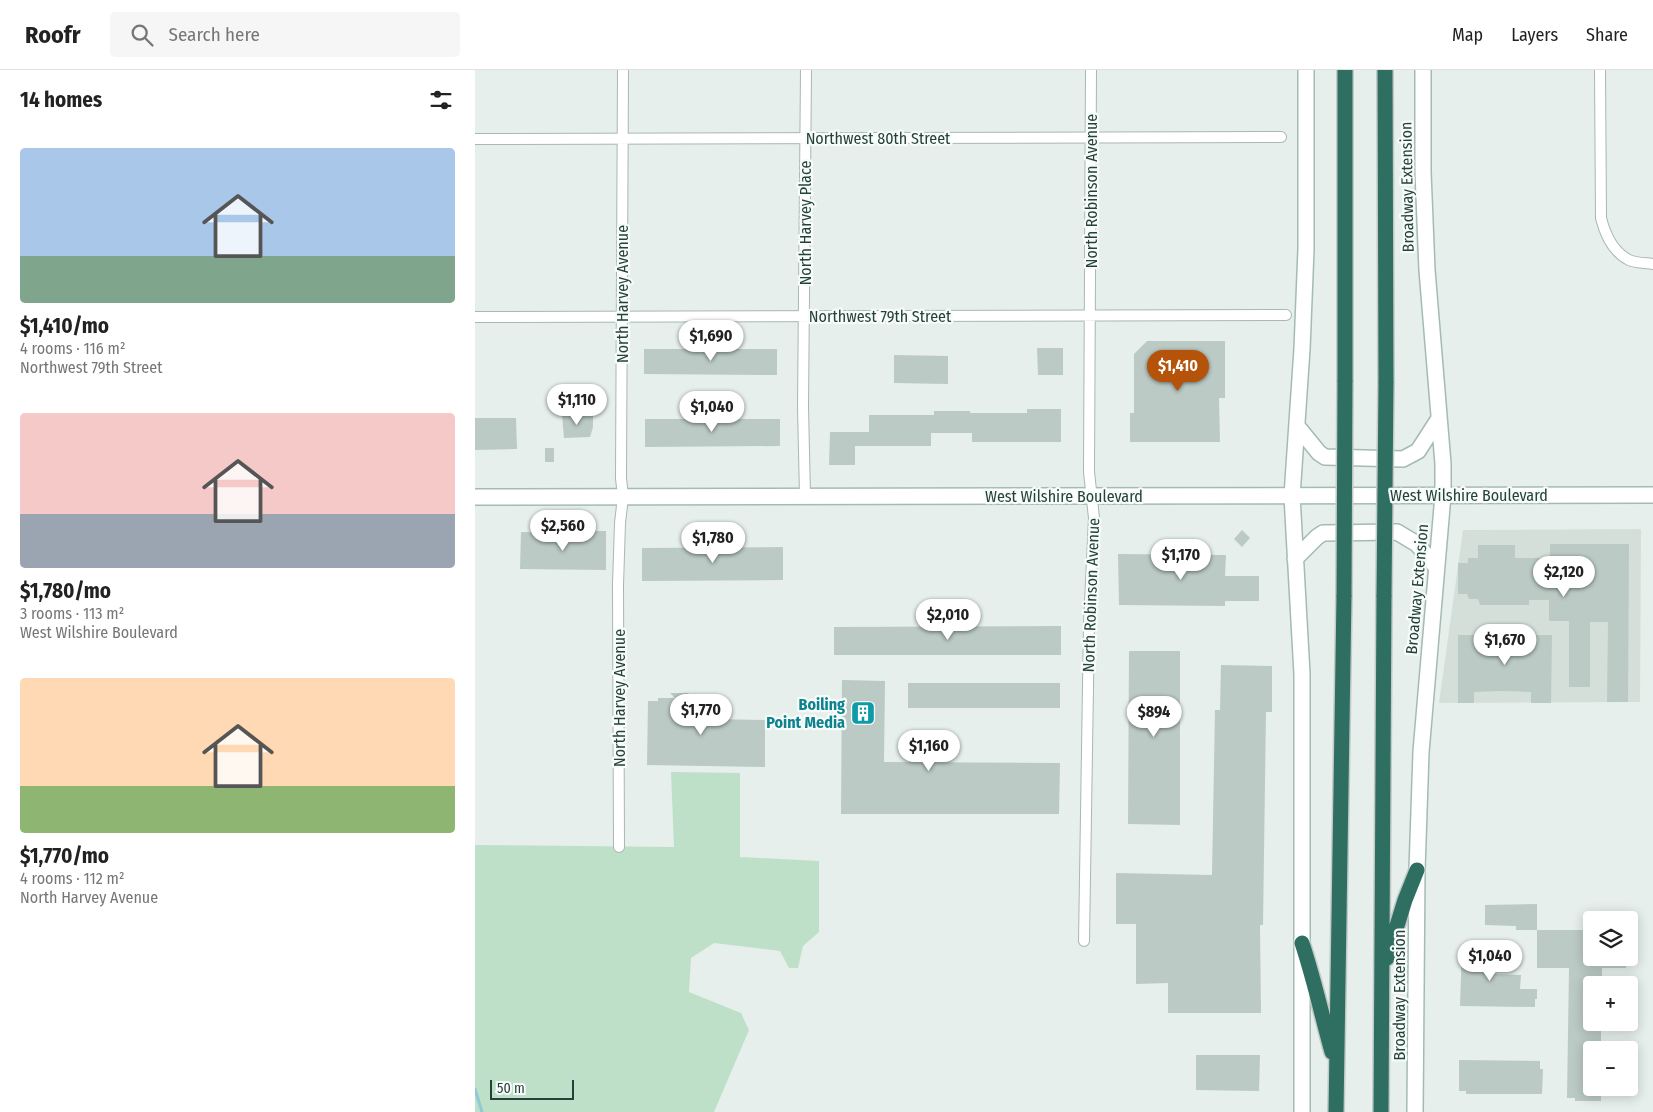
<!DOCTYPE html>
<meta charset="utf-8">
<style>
:root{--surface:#fff;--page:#f6f6f6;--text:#222;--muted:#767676;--line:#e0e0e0;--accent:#b45309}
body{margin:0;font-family:"Fira Sans Condensed",sans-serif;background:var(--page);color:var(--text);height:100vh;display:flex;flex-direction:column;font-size:19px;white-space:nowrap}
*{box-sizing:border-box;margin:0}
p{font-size:16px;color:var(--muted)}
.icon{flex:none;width:28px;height:28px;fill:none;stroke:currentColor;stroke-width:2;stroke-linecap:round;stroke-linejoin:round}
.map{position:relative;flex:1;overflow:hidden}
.drawer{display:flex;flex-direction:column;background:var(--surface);width:475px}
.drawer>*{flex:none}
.buttons{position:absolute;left:1108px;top:841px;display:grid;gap:10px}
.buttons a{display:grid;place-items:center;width:55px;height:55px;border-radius:5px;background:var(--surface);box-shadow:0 2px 12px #0003;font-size:25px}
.scale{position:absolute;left:15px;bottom:12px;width:84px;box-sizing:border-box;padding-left:5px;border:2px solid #24423a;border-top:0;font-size:14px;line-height:18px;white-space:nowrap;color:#24423a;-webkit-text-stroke:4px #f7fbf9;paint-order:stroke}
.price{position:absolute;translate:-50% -42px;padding:0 11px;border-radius:18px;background:#fff;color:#222;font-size:16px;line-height:32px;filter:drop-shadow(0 1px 2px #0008)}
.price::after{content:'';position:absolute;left:50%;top:30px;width:15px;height:11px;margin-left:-8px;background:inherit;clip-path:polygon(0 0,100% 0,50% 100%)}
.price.selected{background:var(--accent);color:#fff}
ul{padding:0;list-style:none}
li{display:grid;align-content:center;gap:10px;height:265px;padding:0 20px}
li span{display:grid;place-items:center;height:155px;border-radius:5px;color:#555}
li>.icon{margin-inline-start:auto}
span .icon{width:90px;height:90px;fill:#fffc;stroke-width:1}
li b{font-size:21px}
h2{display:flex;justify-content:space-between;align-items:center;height:60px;padding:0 20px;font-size:21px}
header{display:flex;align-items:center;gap:30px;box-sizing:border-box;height:70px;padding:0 25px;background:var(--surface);border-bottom:1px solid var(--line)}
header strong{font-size:24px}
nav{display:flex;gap:28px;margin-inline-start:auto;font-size:18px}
.search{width:350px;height:45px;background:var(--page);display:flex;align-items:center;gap:12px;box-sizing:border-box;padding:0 18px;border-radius:5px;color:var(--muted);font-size:19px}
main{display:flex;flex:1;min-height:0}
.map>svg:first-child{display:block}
.built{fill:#d4dfda}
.green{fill:#bfe0c8}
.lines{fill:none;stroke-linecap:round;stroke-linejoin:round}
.stream{stroke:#8ec9d4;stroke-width:3}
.building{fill:#bbcac4}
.street-casing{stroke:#a8b8b2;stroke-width:12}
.secondary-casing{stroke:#a4bbb3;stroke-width:18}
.highway-casing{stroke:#c2cac8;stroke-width:18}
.street{stroke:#fff;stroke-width:10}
.secondary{stroke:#fff;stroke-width:15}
.highway{stroke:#2f6f62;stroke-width:15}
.highway-bridge-casing{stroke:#c2cac8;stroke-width:18;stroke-linecap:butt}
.highway-bridge{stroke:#2f6f62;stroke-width:15}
.labels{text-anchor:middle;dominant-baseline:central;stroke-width:4.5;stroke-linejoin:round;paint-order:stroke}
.street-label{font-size:16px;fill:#24423a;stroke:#f7fbf9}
.culture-label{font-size:16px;font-weight:bold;fill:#0d838f;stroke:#f7fbf9;text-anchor:end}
</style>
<header>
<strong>Roofr</strong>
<div class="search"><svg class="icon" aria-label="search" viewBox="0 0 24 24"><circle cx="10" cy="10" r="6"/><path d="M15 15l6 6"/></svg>Search here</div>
<nav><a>Map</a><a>Layers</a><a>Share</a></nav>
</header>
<main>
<section class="drawer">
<h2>14 homes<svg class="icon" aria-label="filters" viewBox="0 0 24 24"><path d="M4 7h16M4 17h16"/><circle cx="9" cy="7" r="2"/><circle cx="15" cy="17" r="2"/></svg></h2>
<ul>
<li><span style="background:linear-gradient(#a9c7e8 70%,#7fa58c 0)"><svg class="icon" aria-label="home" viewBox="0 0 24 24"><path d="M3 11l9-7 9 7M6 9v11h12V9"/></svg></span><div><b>$1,410/mo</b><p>4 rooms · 116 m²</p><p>Northwest 79th Street</p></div></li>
<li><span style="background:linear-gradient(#f6c9c9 65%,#9aa5b1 0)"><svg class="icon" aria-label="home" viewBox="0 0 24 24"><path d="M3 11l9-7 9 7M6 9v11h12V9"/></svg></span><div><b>$1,780/mo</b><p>3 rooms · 113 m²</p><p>West Wilshire Boulevard</p></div></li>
<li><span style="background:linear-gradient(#ffd9b3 70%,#8fb573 0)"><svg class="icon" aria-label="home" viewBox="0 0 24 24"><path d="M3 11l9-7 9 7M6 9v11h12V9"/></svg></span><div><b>$1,770/mo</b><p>4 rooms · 112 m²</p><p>North Harvey Avenue</p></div></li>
</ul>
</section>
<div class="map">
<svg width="1178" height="1042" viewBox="0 0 1178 1042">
<rect width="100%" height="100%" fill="#e6efeb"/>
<path class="built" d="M1166,459L1165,632L964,633L988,460Z"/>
<path class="green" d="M196,702L265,703V787L344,791V862L328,876L323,898H314L305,881L239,873L216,888L214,922L266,943L274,960L239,1042H0V775L199,777Z"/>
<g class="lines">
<path class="stream" d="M0,1019L7,1042"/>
</g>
<path class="building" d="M672,271H750V328H744L745,372H655V343H659V284Z
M562,278H588V305H563Z
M169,279H302V305L169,304Z
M419,285L473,286V314L419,313Z
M552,339H586V372H497V363H456V376H380V395H354L355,362H394V345H459V341H495V343H552Z
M87,344L118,345V357L115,367L89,368Z
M0,348H41L42,379L0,380Z
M170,349H305V376L170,377Z
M70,378H79V392H70Z
M767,460L775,468L767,477L759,469Z
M105,461H131V500L45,499L46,462L84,463V471H105Z
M1075,474H1154L1153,632H1132L1133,552H1115V617H1094V551H1074V530H1054V535H1005L1003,529H994L992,524H983V493H993V488H1003V475H1040V488H1075Z
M308,477V510L167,511V478Z
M643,484L751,485L750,506H784V531H750V536L644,535Z
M586,556V585H359V557Z
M983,565H1077L1076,633H1056V622L1026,621L999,622V633H983Z
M654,581H705V755L653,754Z
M746,595L797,596V642H791L788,855H785L786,943H693V913L661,914V854H641V803L737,805L740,640H745Z
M367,610L410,611L409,692L585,693L584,744H366Z
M433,613H585V638H433Z
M195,623H213L218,629H237V649L290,650V697L172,695L173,631H183V628H200Z
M1062,834V860H1041V856L1010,855V835Z
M1062,860H1116V888H1152L1151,898H1127V915H1116V952H1126V980H1116V1018H1126V1031H1100V1028H1092L1094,898H1062Z
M994,874L1019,875V904L1046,905L1045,919H1062V929H1060V937L985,936L987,876H994Z
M721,985H785L784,1021L721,1020Z
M984,990L1065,991V999H1068L1067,1024H991V1021H984Z"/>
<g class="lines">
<defs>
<path id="street" d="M1125,0L1126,148C1130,164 1138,182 1154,190C1160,193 1171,193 1178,194
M0,69L806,67
M0,247L811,245
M330,426L328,337L331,0
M144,777L143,515L145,453L148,427L146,408L148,0
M609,871L614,553L619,448L614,402L616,0"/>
<path id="secondary" d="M822,356L844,383L850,387L928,389L943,381L963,350
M0,427L1178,425
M820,489L842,467L848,463L922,462L942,474L961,497
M827,1042V604L817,426L827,279L831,179V0
M940,1042L942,800L946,682L968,425V394L952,200L948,102V0"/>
<path id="highway" d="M870,0V312
M910,0L911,313
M827,873C839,909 847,946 857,982
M912,888L930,830L942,800
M861,1042L869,525
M906,1042L909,525"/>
</defs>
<use href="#street" class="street-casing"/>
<use href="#secondary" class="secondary-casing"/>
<use href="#highway" class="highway-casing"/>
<use href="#street" class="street"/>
<use href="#secondary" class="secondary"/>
<use href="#highway" class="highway"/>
<defs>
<path id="highway-bridge" d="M869,525L870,312
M909,525L911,313"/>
</defs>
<use href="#highway-bridge" class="highway-bridge-casing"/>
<use href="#highway-bridge" class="highway-bridge"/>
</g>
<defs>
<symbol id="building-square" viewBox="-11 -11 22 22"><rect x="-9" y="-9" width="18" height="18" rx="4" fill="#0f9aa8" stroke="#f7fbf9"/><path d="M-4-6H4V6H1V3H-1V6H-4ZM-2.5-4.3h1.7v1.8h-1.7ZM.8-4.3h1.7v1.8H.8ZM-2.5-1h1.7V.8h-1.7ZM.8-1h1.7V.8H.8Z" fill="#fff"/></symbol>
</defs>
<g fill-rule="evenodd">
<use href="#building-square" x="374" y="629" width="28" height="28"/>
</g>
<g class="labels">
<g class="street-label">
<text x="403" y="68">Northwest 80th Street</text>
<text transform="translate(932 117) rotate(-91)">Broadway Extension</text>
<text transform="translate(616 121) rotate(-90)">North Robinson Avenue</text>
<text transform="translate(330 153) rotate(-90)">North Harvey Place</text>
<text transform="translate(147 224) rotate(-90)">North Harvey Avenue</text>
<text x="405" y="246">Northwest 79th Street</text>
<text x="994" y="425">West Wilshire Boulevard</text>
<text x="589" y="426">West Wilshire Boulevard</text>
<text transform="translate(942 519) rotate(-85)">Broadway Extension</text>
<text transform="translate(616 525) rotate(-88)">North Robinson Avenue</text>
<text transform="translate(144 628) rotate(-90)">North Harvey Avenue</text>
<text transform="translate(924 925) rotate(-90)">Broadway Extension</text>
</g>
<g class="culture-label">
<text x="370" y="634">Boiling<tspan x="370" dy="18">Point Media</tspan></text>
</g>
</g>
</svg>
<div class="buttons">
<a><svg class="icon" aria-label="layers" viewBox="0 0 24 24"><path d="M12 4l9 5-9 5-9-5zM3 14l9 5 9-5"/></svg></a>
<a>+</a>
<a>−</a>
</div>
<div class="scale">50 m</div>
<b class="price" style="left:236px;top:292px">$1,690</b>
<b class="price selected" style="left:703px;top:322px">$1,410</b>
<b class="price" style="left:102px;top:356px">$1,110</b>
<b class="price" style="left:237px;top:363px">$1,040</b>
<b class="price" style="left:88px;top:482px">$2,560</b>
<b class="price" style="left:238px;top:494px">$1,780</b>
<b class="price" style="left:706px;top:511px">$1,170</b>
<b class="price" style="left:1089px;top:528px">$2,120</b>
<b class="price" style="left:473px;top:571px">$2,010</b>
<b class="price" style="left:1030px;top:596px">$1,670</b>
<b class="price" style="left:226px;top:666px">$1,770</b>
<b class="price" style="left:679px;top:668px">$894</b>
<b class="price" style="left:454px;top:702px">$1,160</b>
<b class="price" style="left:1015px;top:912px">$1,040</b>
</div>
</main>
